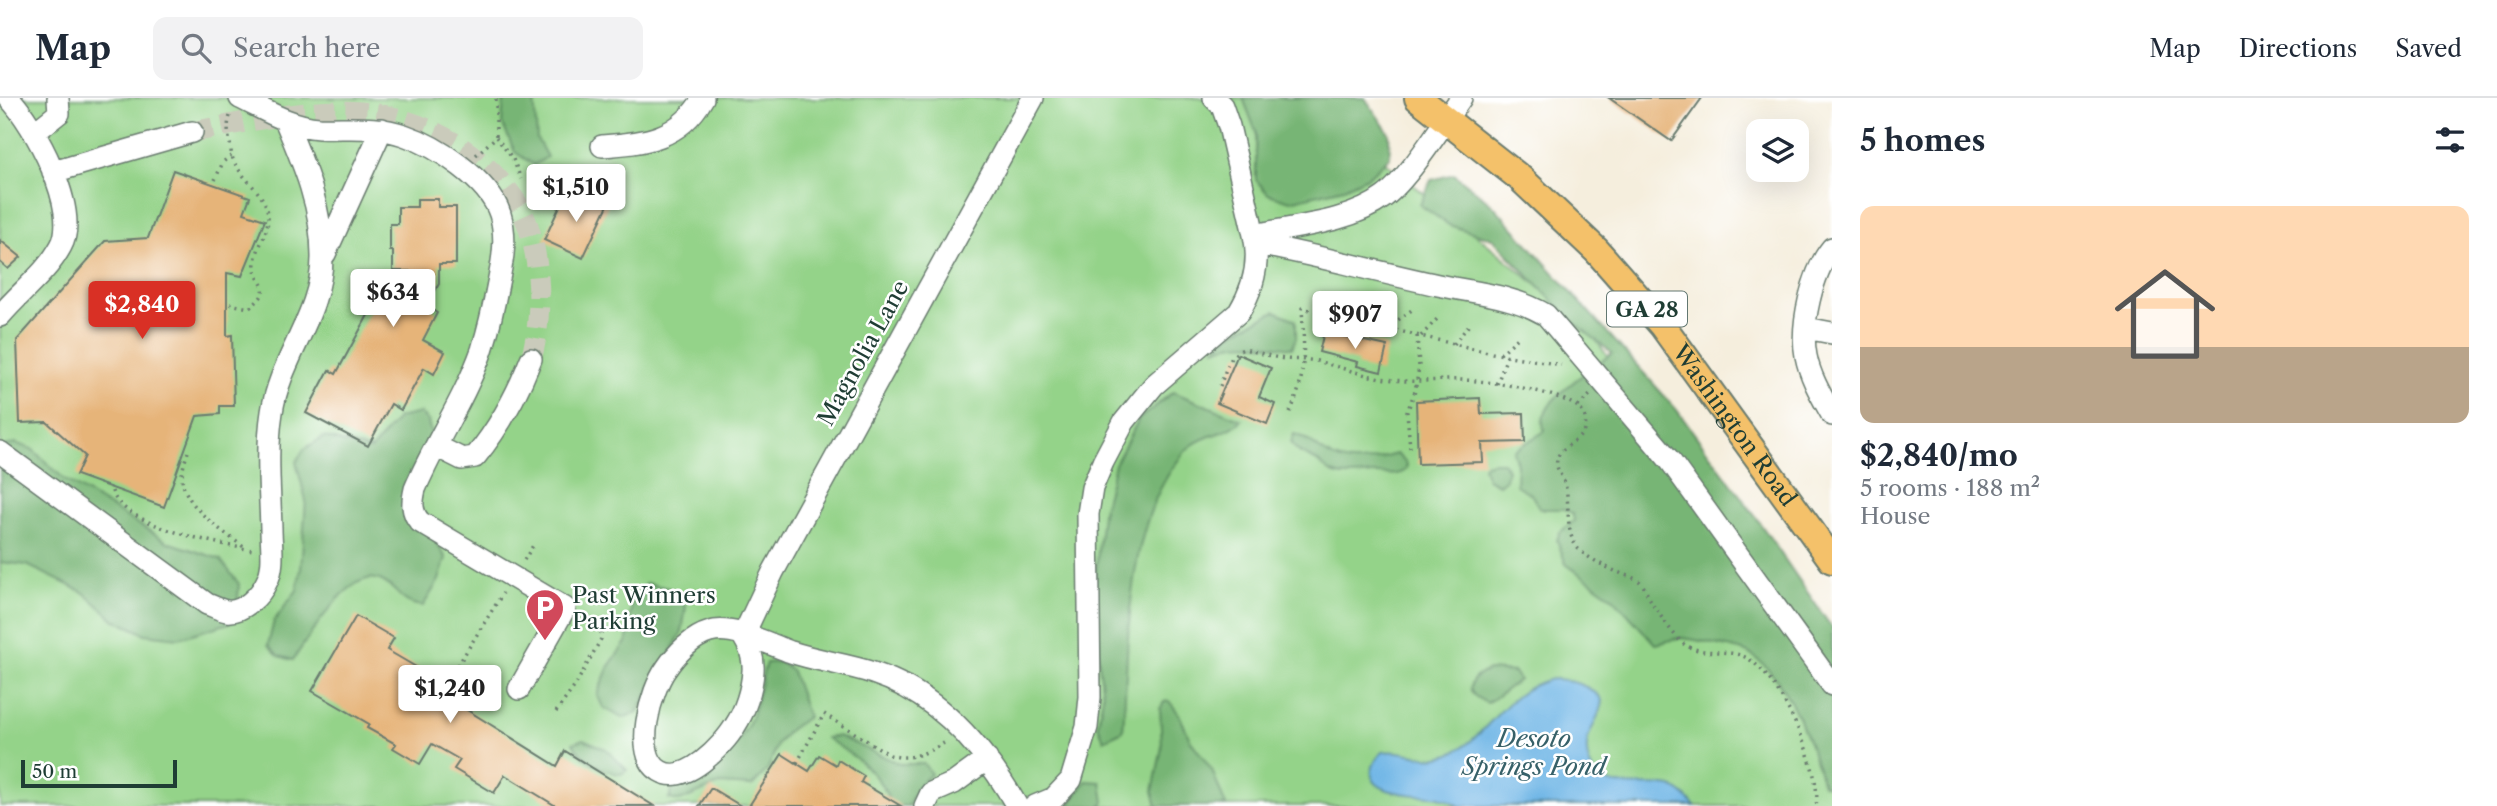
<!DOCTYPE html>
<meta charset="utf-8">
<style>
:root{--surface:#fff;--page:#f2f2f3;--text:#1f2937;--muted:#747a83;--line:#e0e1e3;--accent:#d93025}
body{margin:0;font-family:"Libre Caslon Text",serif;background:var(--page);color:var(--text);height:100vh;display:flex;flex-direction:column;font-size:26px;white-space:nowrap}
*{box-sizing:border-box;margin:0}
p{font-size:23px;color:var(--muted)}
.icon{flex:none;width:38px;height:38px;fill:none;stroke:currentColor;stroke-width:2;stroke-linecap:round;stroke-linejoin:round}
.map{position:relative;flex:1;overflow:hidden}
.details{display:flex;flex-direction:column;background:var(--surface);width:665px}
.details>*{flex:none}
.fabs{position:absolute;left:1746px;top:21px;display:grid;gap:14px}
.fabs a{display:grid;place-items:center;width:63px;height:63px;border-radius:14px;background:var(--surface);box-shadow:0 7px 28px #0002;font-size:35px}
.scale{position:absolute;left:21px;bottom:18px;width:156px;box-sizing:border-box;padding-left:7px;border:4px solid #1f3d34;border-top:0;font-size:19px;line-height:24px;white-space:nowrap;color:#1f3d34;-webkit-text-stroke:5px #fff;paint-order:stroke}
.price{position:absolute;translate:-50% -60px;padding:0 16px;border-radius:7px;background:#fff;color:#222;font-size:23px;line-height:46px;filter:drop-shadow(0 2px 4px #0008)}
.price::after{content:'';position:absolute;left:50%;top:42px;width:21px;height:16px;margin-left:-10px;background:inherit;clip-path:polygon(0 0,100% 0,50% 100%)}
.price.selected{background:var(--accent);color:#fff}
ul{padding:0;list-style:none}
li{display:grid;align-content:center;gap:14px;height:371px;padding:0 28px}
li span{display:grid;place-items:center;height:217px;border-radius:14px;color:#555}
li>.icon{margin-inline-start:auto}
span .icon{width:126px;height:126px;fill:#fffc;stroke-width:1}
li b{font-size:30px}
h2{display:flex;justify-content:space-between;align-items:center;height:84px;padding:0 28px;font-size:30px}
header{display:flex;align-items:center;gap:42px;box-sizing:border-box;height:98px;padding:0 35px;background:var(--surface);border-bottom:2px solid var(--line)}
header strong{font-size:33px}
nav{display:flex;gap:38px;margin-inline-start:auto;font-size:24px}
.search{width:490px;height:63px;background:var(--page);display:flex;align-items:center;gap:18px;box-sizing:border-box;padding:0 24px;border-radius:14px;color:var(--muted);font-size:26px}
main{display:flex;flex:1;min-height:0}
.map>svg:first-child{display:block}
.green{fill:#94d389;stroke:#5a885e;stroke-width:2}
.forest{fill:#77b575;stroke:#4b7954;stroke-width:2}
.water{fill:#6fb6e6;stroke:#477a8d;stroke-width:2}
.building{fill:#e6b479}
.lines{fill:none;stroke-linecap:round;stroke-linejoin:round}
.minor-tunnel{stroke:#cacbbb;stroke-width:21;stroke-dasharray:21 10;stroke-linecap:butt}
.minor-casing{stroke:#6a7b6f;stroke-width:24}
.major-casing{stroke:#6a7b6f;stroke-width:30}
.path{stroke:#6a7b6f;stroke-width:3.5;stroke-dasharray:2 5;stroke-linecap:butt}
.minor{stroke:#fff;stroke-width:21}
.major{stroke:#f4c16a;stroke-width:26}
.labels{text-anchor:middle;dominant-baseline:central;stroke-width:5;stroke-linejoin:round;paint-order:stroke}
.shield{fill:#fff;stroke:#627771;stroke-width:2}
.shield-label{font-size:21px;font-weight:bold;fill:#1f3d34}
.street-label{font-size:23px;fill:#1f3d34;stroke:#fff}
.poi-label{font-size:23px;fill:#1f3d34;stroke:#fff;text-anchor:start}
.water-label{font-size:24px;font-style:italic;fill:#376169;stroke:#fff}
</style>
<header>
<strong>Map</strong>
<div class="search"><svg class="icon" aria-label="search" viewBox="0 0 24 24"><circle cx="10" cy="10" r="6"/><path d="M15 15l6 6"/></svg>Search here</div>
<nav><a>Map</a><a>Directions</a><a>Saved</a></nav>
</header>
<main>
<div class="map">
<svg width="1832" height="708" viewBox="0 0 1832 708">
<rect width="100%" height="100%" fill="#fff"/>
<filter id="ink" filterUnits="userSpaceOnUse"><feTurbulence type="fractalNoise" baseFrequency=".0143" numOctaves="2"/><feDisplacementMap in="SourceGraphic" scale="14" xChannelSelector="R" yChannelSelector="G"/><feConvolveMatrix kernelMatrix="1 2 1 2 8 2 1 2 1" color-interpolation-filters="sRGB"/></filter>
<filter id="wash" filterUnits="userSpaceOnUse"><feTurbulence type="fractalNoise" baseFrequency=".00686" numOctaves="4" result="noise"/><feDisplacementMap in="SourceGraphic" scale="28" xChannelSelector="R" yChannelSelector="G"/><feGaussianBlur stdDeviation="1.57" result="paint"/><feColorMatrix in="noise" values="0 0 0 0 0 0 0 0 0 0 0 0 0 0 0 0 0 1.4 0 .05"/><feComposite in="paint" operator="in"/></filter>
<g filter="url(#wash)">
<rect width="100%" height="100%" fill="#f5eedd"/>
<path class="green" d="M0,0H1305L1496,153L1586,228L1832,573V708H0Z"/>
<path class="forest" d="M504,0H534L537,41L547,59L534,67L515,54L502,25Z
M1243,0H1365L1389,35L1390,59L1369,78L1344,90L1290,103L1268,96L1256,82V34Z
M1454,76L1493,107L1676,311L1753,415L1832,530V689L1823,686C1811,646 1788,579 1750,556C1742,551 1693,541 1681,540C1673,540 1664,545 1655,546L1613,500L1566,466L1557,442L1560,434L1574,423L1573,416L1565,411H1540L1531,396L1516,387L1517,366L1513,353L1545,333C1530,306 1595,270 1612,255L1571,222L1493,141L1449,127L1420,107L1431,82Z
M1275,213L1296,222V240L1292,250C1264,246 1241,241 1214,251L1231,235Z
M1173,294L1242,322C1229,336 1207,335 1191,348C1185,352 1181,359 1177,364C1124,433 1129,549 1123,633L1104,642L1098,627L1103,598L1097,549L1095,483L1102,415L1115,366L1139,321Z
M420,315L428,323L432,340L409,400L446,460L439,482L423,508C398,505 401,493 382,483C351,466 308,541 293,562L279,558L268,547L274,523L297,492L301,470L306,402L296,364L304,351L324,339L371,352L398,320Z
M1294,336C1307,339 1315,349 1327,356C1352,371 1372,362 1397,356L1407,366L1406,372C1396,380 1386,375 1374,376C1359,377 1344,381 1330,374C1325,371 1321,366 1317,363C1305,356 1297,356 1291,344Z
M15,345L32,351L64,381L168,444L220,461L239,486L236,523L179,540L145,536L115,522L83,494L27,467L0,464V361L3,349Z
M1492,364H1503L1508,372L1504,383L1499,387L1487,381L1483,369L1485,366Z
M646,485L672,491L686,508L682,534L637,615L622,620L603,609L597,597L609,568L627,543L632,506Z
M780,564L792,573L808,619L790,631L778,645L768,671L752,688L720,686L680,703L669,701L673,690C703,676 736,655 750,623C757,605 760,584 766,565Z
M1489,572L1514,574L1519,582L1488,605C1463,596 1466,581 1489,572Z
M1169,603L1179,616L1191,643L1212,672L1226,708H1157L1153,693L1162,649L1160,611L1164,604Z
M838,638L900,666H924L931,676L917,689L908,708H891C882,675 853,657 826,640Z
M583,641L606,651L627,672L621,676C605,674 580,661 573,645Z
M1086,683L1101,684L1104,704L1101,708H1069Z"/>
<path class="water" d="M1552,581C1568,581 1593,588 1602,602C1601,621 1585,634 1587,654C1591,704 1648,680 1674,690C1683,693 1688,701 1695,708H1460C1453,704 1446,701 1439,699C1422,696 1369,699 1372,673C1373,665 1377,659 1383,654C1405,650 1424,665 1447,657C1488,642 1503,592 1552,581Z"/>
<g id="blocks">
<path class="building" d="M1609,0H1702L1671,43Z
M173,72L250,99L244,115L265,122L242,178L227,175V238L232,237L234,308H220V316L197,318L164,409L76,377L85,358L47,324L20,325L17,242L105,143L148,140Z
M579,93L608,107L583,160L544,142L565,97L575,102Z
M417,101H438V109H456V166H439V186L428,205L433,208L431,211L437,215L423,242L445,254L434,276L424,270L401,312L391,306L368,348L306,315L329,272L336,276L374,206L387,213L409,173H393V153H390V126H398V109H417Z
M0,142L21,159L8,171L0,164Z
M1324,234L1387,248L1381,274L1357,268L1358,264L1319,254Z
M1238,256L1271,270L1259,299L1275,306L1267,326L1217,305Z
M1480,300L1481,316L1524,315L1525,344L1482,345L1483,364L1418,366L1416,303Z
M356,518L394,540L387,552L423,573L420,578L467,606L464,610L557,668L565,653L654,708H556L505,677L494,695L454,671L460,662L432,646L420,666L393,650L396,646L367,630L369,626L312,593Z
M782,656L809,673L819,657L836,667L838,662L864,678L861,684L901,708H749Z
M711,690L741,708H699Z"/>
</g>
</g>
<g filter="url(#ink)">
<use href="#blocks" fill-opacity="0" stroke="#6a7b6f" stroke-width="2"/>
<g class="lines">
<path class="minor-tunnel" d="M192,34C247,24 304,10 361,14C422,19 483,53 517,105C542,143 544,219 531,261"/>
<defs>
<path id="minor" d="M240,0C265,12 290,28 319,30C348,31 376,27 404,37C437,48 489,82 500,116C507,139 503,162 498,185C494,207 489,230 482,252C465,300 435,344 415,391C412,404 411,414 420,424L565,510L519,591
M1214,0L1222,8L1229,28L1254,137C1296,128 1349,125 1384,99C1409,80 1442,27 1461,0
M34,35L59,15L58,0
M602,48C645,45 680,41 703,0
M53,74L192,34
M1256,146C1317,157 1377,174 1438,187C1475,195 1513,197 1546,217L1671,364L1832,587
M1832,150C1812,174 1800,228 1806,258C1810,279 1822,299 1832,317
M325,156L382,31
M0,218C20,194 46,176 61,148C81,112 34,26 9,0
M1806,230L1832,235
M436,348L462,361L475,359C500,329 517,297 531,261
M0,354L207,506C213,508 220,512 227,513C243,515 261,497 267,483C275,468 271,447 271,431C270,393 266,352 272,314C280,260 323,214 322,158C322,109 304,67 285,22
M743,538C750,549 754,560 753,573C752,591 745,613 735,628C723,648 685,688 660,673C632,657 651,592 666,571C676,556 692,539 710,534C732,527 769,546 791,554C818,563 846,566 873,575C938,596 984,650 1017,708
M743,538L773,474L1033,0
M925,708L931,695L954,685L987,661
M1035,708L1054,700L1071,682L1087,629L1090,599L1088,416L1092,390L1103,364L1124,324L1154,287L1239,214C1253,191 1260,164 1254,137"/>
<g id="major">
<path id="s1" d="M1418,0L1520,80L1597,153L1662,227L1832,462"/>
</g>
</defs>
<use href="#minor" class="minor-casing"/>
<use href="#major" class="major-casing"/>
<path class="path" d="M230,18C227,27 228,36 230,45C231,50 231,57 233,61C240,80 261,91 267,111C272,131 258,145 255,164C252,187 279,188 249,210L230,206
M496,39L513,61L521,81
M476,57L496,39V0
M215,82L223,64L232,57
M1327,216L1349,197
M1361,224L1385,205
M1387,230L1413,211
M1421,238L1440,218
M1454,246L1469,227
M1500,256L1520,238
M1497,286L1507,258
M1220,288C1225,275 1229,255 1244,251C1258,254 1271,259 1285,261C1296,262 1307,261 1317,263C1343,270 1367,279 1394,282C1417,285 1440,281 1463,282C1491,283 1546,292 1571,305C1578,308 1583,313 1585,320C1590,343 1562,344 1557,361C1555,373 1564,379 1566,390C1570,410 1564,442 1583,455C1594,463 1607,470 1620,475C1626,478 1634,479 1639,483C1645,488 1646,495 1650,501C1656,512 1675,540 1685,547C1704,558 1728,550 1747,560C1779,577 1823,672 1816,708
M1578,308L1590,297
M1290,314C1307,280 1304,247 1302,210L1492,255L1561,267
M1410,350L1407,314L1415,293L1419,269L1417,237
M188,354C185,363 180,376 183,386C189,412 225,435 245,450
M112,393C122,428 220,446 252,452
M524,462L534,446
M443,591L503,495
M556,614L575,588L601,541V535L589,526
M797,665L824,616L890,657C911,663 926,655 944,645"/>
<use href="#minor" class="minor"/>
<use href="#major" class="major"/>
</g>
</g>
<defs>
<symbol id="parking-pin" viewBox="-11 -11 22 30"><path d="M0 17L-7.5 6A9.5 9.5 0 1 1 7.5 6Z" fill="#d1495b" stroke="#fff"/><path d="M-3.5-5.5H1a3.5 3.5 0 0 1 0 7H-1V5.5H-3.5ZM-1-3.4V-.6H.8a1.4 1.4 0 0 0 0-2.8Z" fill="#fff"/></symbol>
</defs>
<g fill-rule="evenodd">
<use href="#parking-pin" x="523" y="488" width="44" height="60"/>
</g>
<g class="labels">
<rect class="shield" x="1607" y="193.5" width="80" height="35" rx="5"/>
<g class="shield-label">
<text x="1647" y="211">GA 28</text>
</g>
<g class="street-label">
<text transform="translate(863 255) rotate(-61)">Magnolia Lane</text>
<text stroke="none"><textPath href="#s1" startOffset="458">Washington Road</textPath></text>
</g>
<g class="poi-label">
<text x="572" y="497">Past Winners<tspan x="572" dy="26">Parking</tspan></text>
</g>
<g class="water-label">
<text x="1534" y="640">Desoto<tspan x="1534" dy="28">Springs Pond</tspan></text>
</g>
</g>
</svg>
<div class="fabs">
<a><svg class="icon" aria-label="layers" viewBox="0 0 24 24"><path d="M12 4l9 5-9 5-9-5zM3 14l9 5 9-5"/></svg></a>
</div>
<div class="scale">50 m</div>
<b class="price" style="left:576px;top:126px">$1,510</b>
<b class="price" style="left:393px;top:231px">$634</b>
<b class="price selected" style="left:142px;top:243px">$2,840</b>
<b class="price" style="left:1355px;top:253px">$907</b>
<b class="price" style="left:450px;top:627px">$1,240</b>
</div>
<section class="details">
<h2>5 homes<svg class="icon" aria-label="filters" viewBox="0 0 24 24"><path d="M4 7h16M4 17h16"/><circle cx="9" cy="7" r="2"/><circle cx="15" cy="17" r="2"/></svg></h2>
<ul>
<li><span style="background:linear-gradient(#ffd9b3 65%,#b9a48a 0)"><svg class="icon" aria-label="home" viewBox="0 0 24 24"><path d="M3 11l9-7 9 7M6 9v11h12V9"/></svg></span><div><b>$2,840/mo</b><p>5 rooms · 188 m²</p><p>House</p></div></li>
</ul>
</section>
</main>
